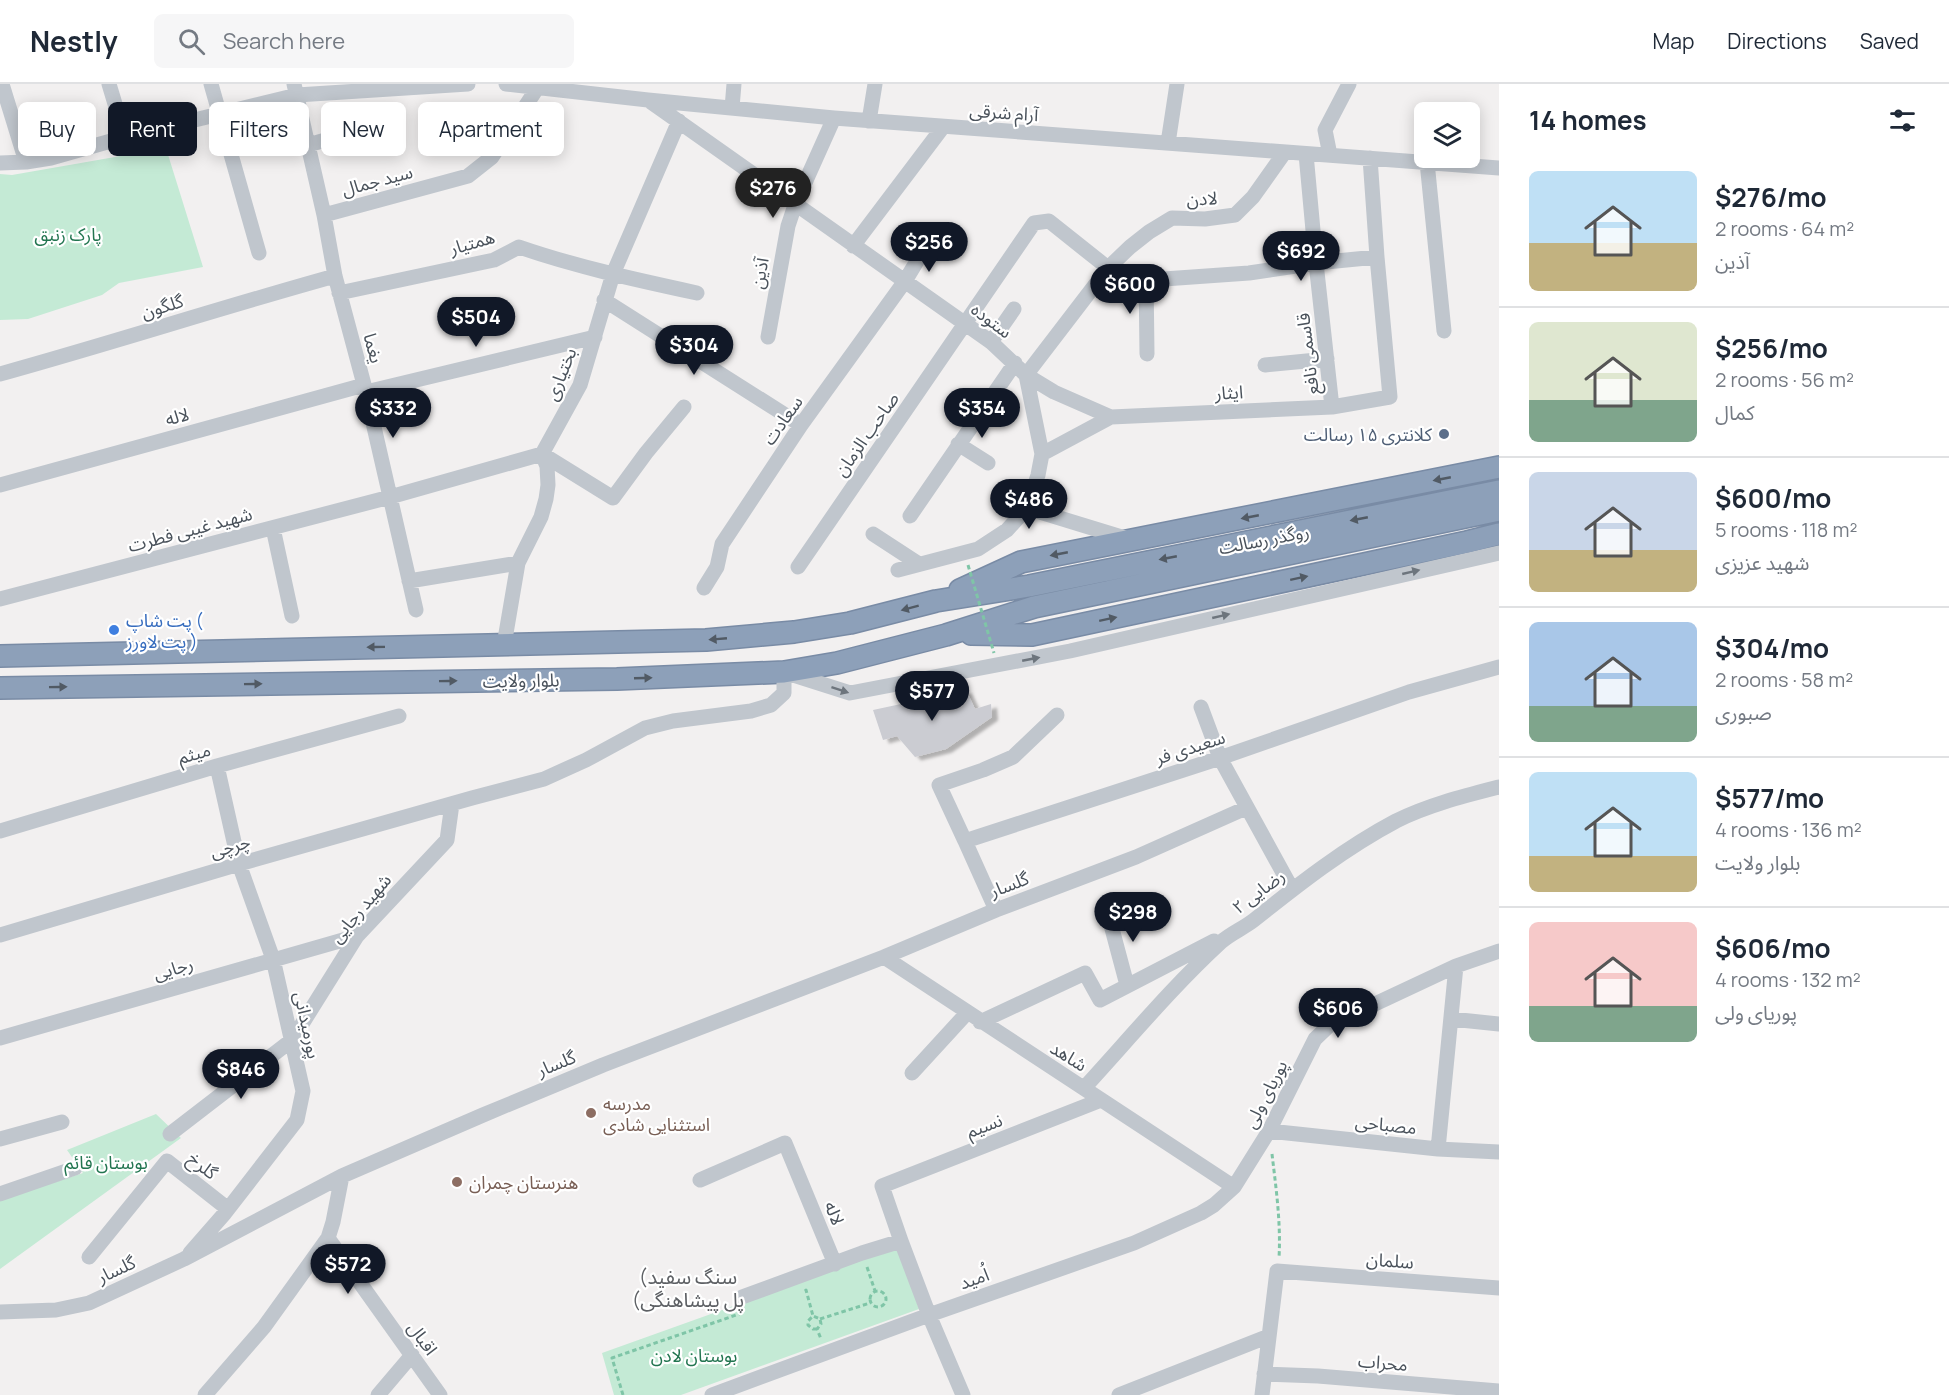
<!DOCTYPE html>
<meta charset="utf-8">
<style>
:root{--surface:#fff;--page:#f6f6f7;--text:#1f2937;--muted:#747a83;--line:#e0e1e3;--accent:#111827}
body{margin:0;font-family:Manrope,"Noto Sans Arabic",sans-serif;background:var(--page);color:var(--text);height:100vh;display:flex;flex-direction:column;font-size:22px;white-space:nowrap}
*{box-sizing:border-box;margin:0}
p{font-size:20px;color:var(--muted)}
.icon{flex:none;width:33px;height:33px;fill:none;stroke:currentColor;stroke-width:2;stroke-linecap:round;stroke-linejoin:round}
.map{position:relative;flex:1;overflow:hidden}
.side{display:flex;flex-direction:column;background:var(--surface);width:450px}
.side>*{flex:none}
.hud{position:absolute;left:18px;top:18px;width:570px;height:54px;display:flex;gap:12px}
.controls{position:absolute;left:1414px;top:18px;display:grid;gap:12px}
.controls a{display:grid;place-items:center;width:66px;height:66px;border-radius:9px;background:var(--surface);box-shadow:0 3px 15px #0003;font-size:30px}
.price{position:absolute;translate:-50% -51px;padding:0 14px;border-radius:21px;background:var(--accent);color:#fff;font-size:20px;line-height:39px;filter:drop-shadow(0 2px 3px #0008)}
.price::after{content:'';position:absolute;left:50%;top:36px;width:18px;height:14px;margin-left:-9px;background:inherit;clip-path:polygon(0 0,100% 0,50% 100%)}
.price.current{background:#222;color:#fff}
ul{padding:0;list-style:none}
li{display:flex;align-items:center;gap:18px;height:150px;padding:0 30px}
li+li{border-top:2px solid var(--line)}
li span{display:grid;place-items:center;flex:none;width:168px;height:120px;border-radius:9px;color:#555}
li>.icon{margin-inline-start:auto}
span .icon{width:72px;height:72px;fill:#fffc;stroke-width:1}
li b{font-size:26px}
h2{display:flex;justify-content:space-between;align-items:center;height:72px;padding:0 30px;font-size:26px}
.tag{padding:0 21px;border-radius:9px;background:var(--surface);box-shadow:0 3px 15px #0003;font-size:21px;line-height:54px}
.tag.current{background:var(--accent);color:#fff}
header{display:flex;align-items:center;gap:36px;box-sizing:border-box;height:84px;padding:0 30px;background:var(--surface);border-bottom:2px solid var(--line)}
header strong{font-size:28px}
nav{display:flex;gap:33px;margin-inline-start:auto;font-size:21px}
.search{width:420px;height:54px;background:var(--page);display:flex;align-items:center;gap:15px;box-sizing:border-box;padding:0 21px;border-radius:9px;color:var(--muted);font-size:22px}
main{display:flex;flex:1;min-height:0}
.map>svg:first-child{display:block}
.green{fill:#c4ead5}
.building{fill:#cbccd2;filter:url(#shadow)}
.lines{fill:none;stroke-linecap:round;stroke-linejoin:round}
.highway-casing{stroke:#798ba5;stroke-width:24}
.path{stroke:#7fc5a7;stroke-width:3;stroke-dasharray:4.5 3;stroke-linecap:butt}
.minor{stroke:#c0c6cd;stroke-width:15}
.highway{stroke:#8da0b9;stroke-width:21}
.path-bridge{stroke:#7fc5a7;stroke-width:3;stroke-dasharray:4.5 3;stroke-linecap:butt}
.oneway{fill:#515a64}
.oneway2{fill:#6d757d}
.service-dot{fill:#5c6f8a;stroke:#fff;stroke-width:2}
.shop-dot{fill:#3f7fe0;stroke:#fff;stroke-width:2}
.education-dot{fill:#8d6e63;stroke:#fff;stroke-width:2}
.labels{text-anchor:middle;dominant-baseline:central;stroke-width:4.5;stroke-linejoin:round;paint-order:stroke}
.street-label{font-size:18px;fill:#4a525b;stroke:#fff}
.park-label{font-size:18px;fill:#227550;stroke:#fff}
.service-label{font-size:18px;fill:#4e5e75;stroke:#fff;text-anchor:end}
.shop-label{font-size:18px;fill:#366cbe;stroke:#fff;text-anchor:start}
.education-label{font-size:18px;fill:#785e54;stroke:#fff;text-anchor:start}
.neighbourhood-label{font-size:20px;fill:#5d6064;stroke:#fff}
</style>
<header>
<strong>Nestly</strong>
<div class="search"><svg class="icon" aria-label="search" viewBox="0 0 24 24"><circle cx="10" cy="10" r="6"/><path d="M15 15l6 6"/></svg>Search here</div>
<nav><a>Map</a><a>Directions</a><a>Saved</a></nav>
</header>
<main>
<div class="map">
<svg width="1499" height="1311" viewBox="0 0 1499 1311">
<defs>
<filter id="shadow"><feDropShadow dx="6" dy="3.5" stdDeviation="1.5" flood-color="#0004"/></filter>
</defs>
<rect width="100%" height="100%" fill="#f2f0f0"/>
<path class="green" d="M165,61L203,183L119,199L102,211L28,235L0,236V90L12,91L115,73Z
M156,1030L181,1054L0,1185V1116L83,1089L67,1066Z
M898,1163L919,1225L681,1311H614L602,1269Z"/>
<path class="building" d="M966,606L975,625L991,620L992,633L946,665L915,673L897,652L883,656L873,626Z"/>
<g class="lines">
<defs>
<path id="highway" d="M960,506L1021,478L1499,383
M971,550L1032,551L1467,458L1499,450
M0,572L706,556L794,548L850,539L936,517L1029,502L1499,407
M0,604L617,595L784,588L837,579L946,551L1034,523L1499,426"/>
</defs>
<use href="#highway" class="highway-casing"/>
<path class="path" d="M1272,1070C1276,1104 1281,1139 1279,1174
M867,1183L875,1207
M870 1215a8 8 0 1 1 16 0a8 8 0 1 1-16 0Z
M805,1207L806,1206L813,1232
M820,1235L870,1219
M817,1245H813L808,1241V1237L813,1232L820,1235L821,1240L817,1245L821,1255
M623,1311L612,1274L742,1229"/>
<path class="minor" d="M2,0L26,78
M109,0L125,53
M211,0L259,169
M294,0L324,131L335,192L366,308L416,526
M506,0L648,16L834,34L1499,84
M651,18L991,258L1026,291L1054,308L1111,333
M732,24L734,0
M869,37L875,0
M1168,59L1177,0
M308,61L392,37
M1306,70L1316,179L1332,323
M1330,71L1325,46L1349,0
M1427,78L1444,247
M0,79L26,78L51,74L125,53L297,11L468,0
M324,131L468,92L492,73L538,3
M853,162L943,43
M1146,191L1147,270
M339,209L494,176L519,163C577,183 637,196 697,209
M604,216L801,341
M768,253L788,142L795,121L834,34
M991,258L1014,225
M1265,281L1327,275
M0,290C112,259 223,223 335,192
M366,308L595,253
M958,360L988,379
M1042,370L1026,291L1108,184L1130,163L1149,148L1172,134L1205,135L1235,131L1253,113L1285,68
M0,401L364,301
M1027,424L1128,455
M910,432L1015,279
M273,444L292,532
M873,450L919,480
M798,483L1034,139L1049,137L1108,184L1164,195L1249,189L1316,179L1377,173
M898,486L978,465L1007,446L1027,424L1038,391L1042,370L1111,333L1332,323L1390,313L1377,173L1370,74
M409,497L518,479
M704,504L717,483L722,460L801,341L905,197L925,164
M0,515L390,413L542,370L613,414L646,369L684,323
M504,561L518,479L541,433L546,415L548,401L547,382L542,370L580,301L613,190L679,37
M1201,623L1220,674L1292,805
M0,747L217,682L399,632
M965,757L939,701L983,686L1013,673L1057,631
M996,826L965,757L1220,674L1409,608L1499,583
M1107,826L1127,901
M0,851L239,780L472,714L544,695L586,676L645,644L673,637L751,627L771,621L784,609V588L850,609L1070,567L1499,469
M884,873L1234,1103
M1451,935L1499,940
M980,938L1085,889L1100,916L1214,857
M0,954L357,852
M912,989L967,929
M1084,1004C1129,955 1172,903 1221,858C1231,849 1244,844 1254,836C1299,800 1345,764 1396,737C1428,721 1464,712 1499,703
M1269,1047L1438,1065L1499,1068
M170,1050L292,956L357,852L447,756L452,720
M0,1055L62,1038
M1438,1065L1456,882
M342,1092L333,1138L328,1154L440,1311
M700,1096L785,1059L835,1180
M0,1110L75,1084
M901,1157L929,1231L963,1311
M190,1169L225,1129L297,1036L303,1007L273,875L239,780L217,682
M89,1173L167,1077L228,1125
M742,1213L862,1169L901,1157L882,1102L1101,1016
M0,1228L56,1226L89,1219L184,1175L342,1092L483,1031L603,981L884,873L996,826L1136,773L1246,724
M1264,1290L1318,1292L1499,1307
M205,1311L264,1243L328,1154
M378,1311L412,1271
M712,1311L929,1231L1134,1159L1201,1129L1214,1121L1234,1103L1269,1047L1315,955L1339,932L1360,927L1456,882L1499,867
M1119,1311L1269,1252
M1262,1311L1277,1187L1499,1204"/>
<use href="#highway" class="highway"/>
<path class="path-bridge" d="M968,481L994,569"/>
</g>
<defs><path id="oneway-solid" d="M-6-.8H1V-3.2L6.5 0L1 3.2V.8H-6Z" transform="scale(1.5)"/></defs>
<g class="oneway">
<use href="#oneway-solid" transform="translate(1442 395) rotate(169)"/>
<use href="#oneway-solid" transform="translate(1250 433) rotate(169)"/>
<use href="#oneway-solid" transform="translate(1359 435) rotate(169)"/>
<use href="#oneway-solid" transform="translate(1059 470) rotate(169)"/>
<use href="#oneway-solid" transform="translate(1168 474) rotate(169)"/>
<use href="#oneway-solid" transform="translate(1299 494) rotate(-12)"/>
<use href="#oneway-solid" transform="translate(910 524) rotate(165)"/>
<use href="#oneway-solid" transform="translate(1108 535) rotate(-12)"/>
<use href="#oneway-solid" transform="translate(718 555) rotate(175)"/>
<use href="#oneway-solid" transform="translate(376 563) rotate(179)"/>
<use href="#oneway-solid" transform="translate(643 594) rotate(-2)"/>
<use href="#oneway-solid" transform="translate(448 597) rotate(-1)"/>
<use href="#oneway-solid" transform="translate(253 600) rotate(-1)"/>
<use href="#oneway-solid" transform="translate(58 603) rotate(-1)"/>
</g>
<g class="oneway2">
<use href="#oneway-solid" transform="translate(1411 488) rotate(-13)"/>
<use href="#oneway-solid" transform="translate(1221 532) rotate(-13)"/>
<use href="#oneway-solid" transform="translate(1031 575) rotate(-11)"/>
<use href="#oneway-solid" transform="translate(840 606) rotate(18)"/>
</g>
<circle class="service-dot" cx="1444" cy="350" r="6"/>
<circle class="shop-dot" cx="114" cy="546" r="6"/>
<g class="education-dot">
<circle cx="591" cy="1029" r="6"/>
<circle cx="457" cy="1098" r="6"/>
</g>
<g class="labels">
<g class="street-label">
<text transform="translate(1004 28) rotate(4)">آرام شرقی</text>
<text transform="translate(377 96) rotate(-15)">سید جمال</text>
<text transform="translate(1202 114) rotate(-3)">لادن</text>
<text transform="translate(472 158) rotate(-16)">همتیار</text>
<text transform="translate(759 189) rotate(-80)">آذین</text>
<text transform="translate(162 222) rotate(-17)">گلگون</text>
<text transform="translate(992 236) rotate(37)">ستوده</text>
<text transform="translate(374 264) rotate(75)">یغما</text>
<text transform="translate(1307 270) rotate(-97)">قاسمی نافع</text>
<text transform="translate(560 290) rotate(-68)">بختیاری</text>
<text transform="translate(1229 308) rotate(-3)">ایثار</text>
<text transform="translate(177 332) rotate(-15)">لاله</text>
<text transform="translate(782 336) rotate(-55)">سعادت</text>
<text transform="translate(866 350) rotate(-55)">صاحب الزمان</text>
<text transform="translate(190 445) rotate(-15)">شهید غیبی فطرت</text>
<text transform="translate(1264 455) rotate(-11)">روگذر رسالت</text>
<text transform="translate(521 596) rotate(-1)">بلوار ولایت</text>
<text transform="translate(1190 663) rotate(-18)">سعیدی فر</text>
<text transform="translate(194 669) rotate(-16)">میثم</text>
<text transform="translate(230 762) rotate(-16)">چرچی</text>
<text transform="translate(1009 800) rotate(-21)">گلسار</text>
<text transform="translate(1258 807) rotate(-37)">رضایی ۲</text>
<text transform="translate(360 824) rotate(-50)">شهید رجایی</text>
<text transform="translate(173 884) rotate(-16)">رجایی</text>
<text transform="translate(308 941) rotate(78)">پورمیدانی</text>
<text transform="translate(1069 972) rotate(32)">شاهد</text>
<text transform="translate(556 979) rotate(-22)">گلسار</text>
<text transform="translate(1265 1010) rotate(-63)">پوریای ولی</text>
<text transform="translate(1386 1040) rotate(6)">مصباحی</text>
<text transform="translate(984 1041) rotate(-21)">نسیم</text>
<text transform="translate(203 1081) rotate(38)">گلرخ</text>
<text transform="translate(835 1129) rotate(68)">لاله</text>
<text transform="translate(1390 1176) rotate(4)">سلمان</text>
<text transform="translate(116 1185) rotate(-25)">گلسار</text>
<text transform="translate(974 1194) rotate(-20)">اُمید</text>
<text transform="translate(423 1254) rotate(54)">اقبال</text>
<text transform="translate(1383 1278) rotate(5)">محراب</text>
</g>
<g class="park-label">
<text x="68" y="150">پارک زنبق</text>
<text x="106" y="1078">بوستان قائم</text>
<text x="694" y="1271">بوستان لادن</text>
</g>
<g class="service-label">
<text x="1432" y="350">کلانتری ۱۵ رسالت</text>
</g>
<g class="shop-label">
<text x="126" y="536">پت شاپ (<tspan x="126" dy="21">پت لاورز )</tspan></text>
</g>
<g class="education-label">
<text x="603" y="1019">مدرسه<tspan x="603" dy="21">استثنایی شادی</tspan></text>
<text x="469" y="1098">هنرستان چمران</text>
</g>
<g class="neighbourhood-label">
<text x="688" y="1192">(سنگ سفید<tspan x="688" dy="23">(پل پیشاهنگی</tspan></text>
</g>
</g>
</svg>
<div class="controls">
<a><svg class="icon" aria-label="layers" viewBox="0 0 24 24"><path d="M12 4l9 5-9 5-9-5zM3 14l9 5 9-5"/></svg></a>
</div>
<b class="price current" style="left:773px;top:135px">$276</b>
<b class="price" style="left:929px;top:189px">$256</b>
<b class="price" style="left:1301px;top:198px">$692</b>
<b class="price" style="left:1130px;top:231px">$600</b>
<b class="price" style="left:476px;top:264px">$504</b>
<b class="price" style="left:694px;top:292px">$304</b>
<b class="price" style="left:393px;top:355px">$332</b>
<b class="price" style="left:982px;top:355px">$354</b>
<b class="price" style="left:1029px;top:446px">$486</b>
<b class="price" style="left:932px;top:638px">$577</b>
<b class="price" style="left:1133px;top:859px">$298</b>
<b class="price" style="left:1338px;top:955px">$606</b>
<b class="price" style="left:241px;top:1016px">$846</b>
<b class="price" style="left:348px;top:1211px">$572</b>
<div class="hud">
<a class="tag">Buy</a>
<a class="tag current">Rent</a>
<a class="tag">Filters</a>
<a class="tag">New</a>
<a class="tag">Apartment</a>
</div>
</div>
<section class="side">
<h2>14 homes<svg class="icon" aria-label="filters" viewBox="0 0 24 24"><path d="M4 7h16M4 17h16"/><circle cx="9" cy="7" r="2"/><circle cx="15" cy="17" r="2"/></svg></h2>
<ul>
<li><span style="background:linear-gradient(#bfe0f5 60%,#c2b280 0)"><svg class="icon" aria-label="home" viewBox="0 0 24 24"><path d="M3 11l9-7 9 7M6 9v11h12V9"/></svg></span><div><b>$276/mo</b><p>2 rooms · 64 m²</p><p>آذین</p></div></li>
<li><span style="background:linear-gradient(#dfe7d0 65%,#7fa58c 0)"><svg class="icon" aria-label="home" viewBox="0 0 24 24"><path d="M3 11l9-7 9 7M6 9v11h12V9"/></svg></span><div><b>$256/mo</b><p>2 rooms · 56 m²</p><p>کمال</p></div></li>
<li><span style="background:linear-gradient(#c9d6e8 65%,#c2b280 0)"><svg class="icon" aria-label="home" viewBox="0 0 24 24"><path d="M3 11l9-7 9 7M6 9v11h12V9"/></svg></span><div><b>$600/mo</b><p>5 rooms · 118 m²</p><p>شهید عزیزی</p></div></li>
<li><span style="background:linear-gradient(#a9c7e8 70%,#7fa58c 0)"><svg class="icon" aria-label="home" viewBox="0 0 24 24"><path d="M3 11l9-7 9 7M6 9v11h12V9"/></svg></span><div><b>$304/mo</b><p>2 rooms · 58 m²</p><p>صبوری</p></div></li>
<li><span style="background:linear-gradient(#bfe0f5 70%,#c2b280 0)"><svg class="icon" aria-label="home" viewBox="0 0 24 24"><path d="M3 11l9-7 9 7M6 9v11h12V9"/></svg></span><div><b>$577/mo</b><p>4 rooms · 136 m²</p><p>بلوار ولایت</p></div></li>
<li><span style="background:linear-gradient(#f6c9c9 70%,#7fa58c 0)"><svg class="icon" aria-label="home" viewBox="0 0 24 24"><path d="M3 11l9-7 9 7M6 9v11h12V9"/></svg></span><div><b>$606/mo</b><p>4 rooms · 132 m²</p><p>پوریای ولی</p></div></li>
</ul>
</section>
</main>
